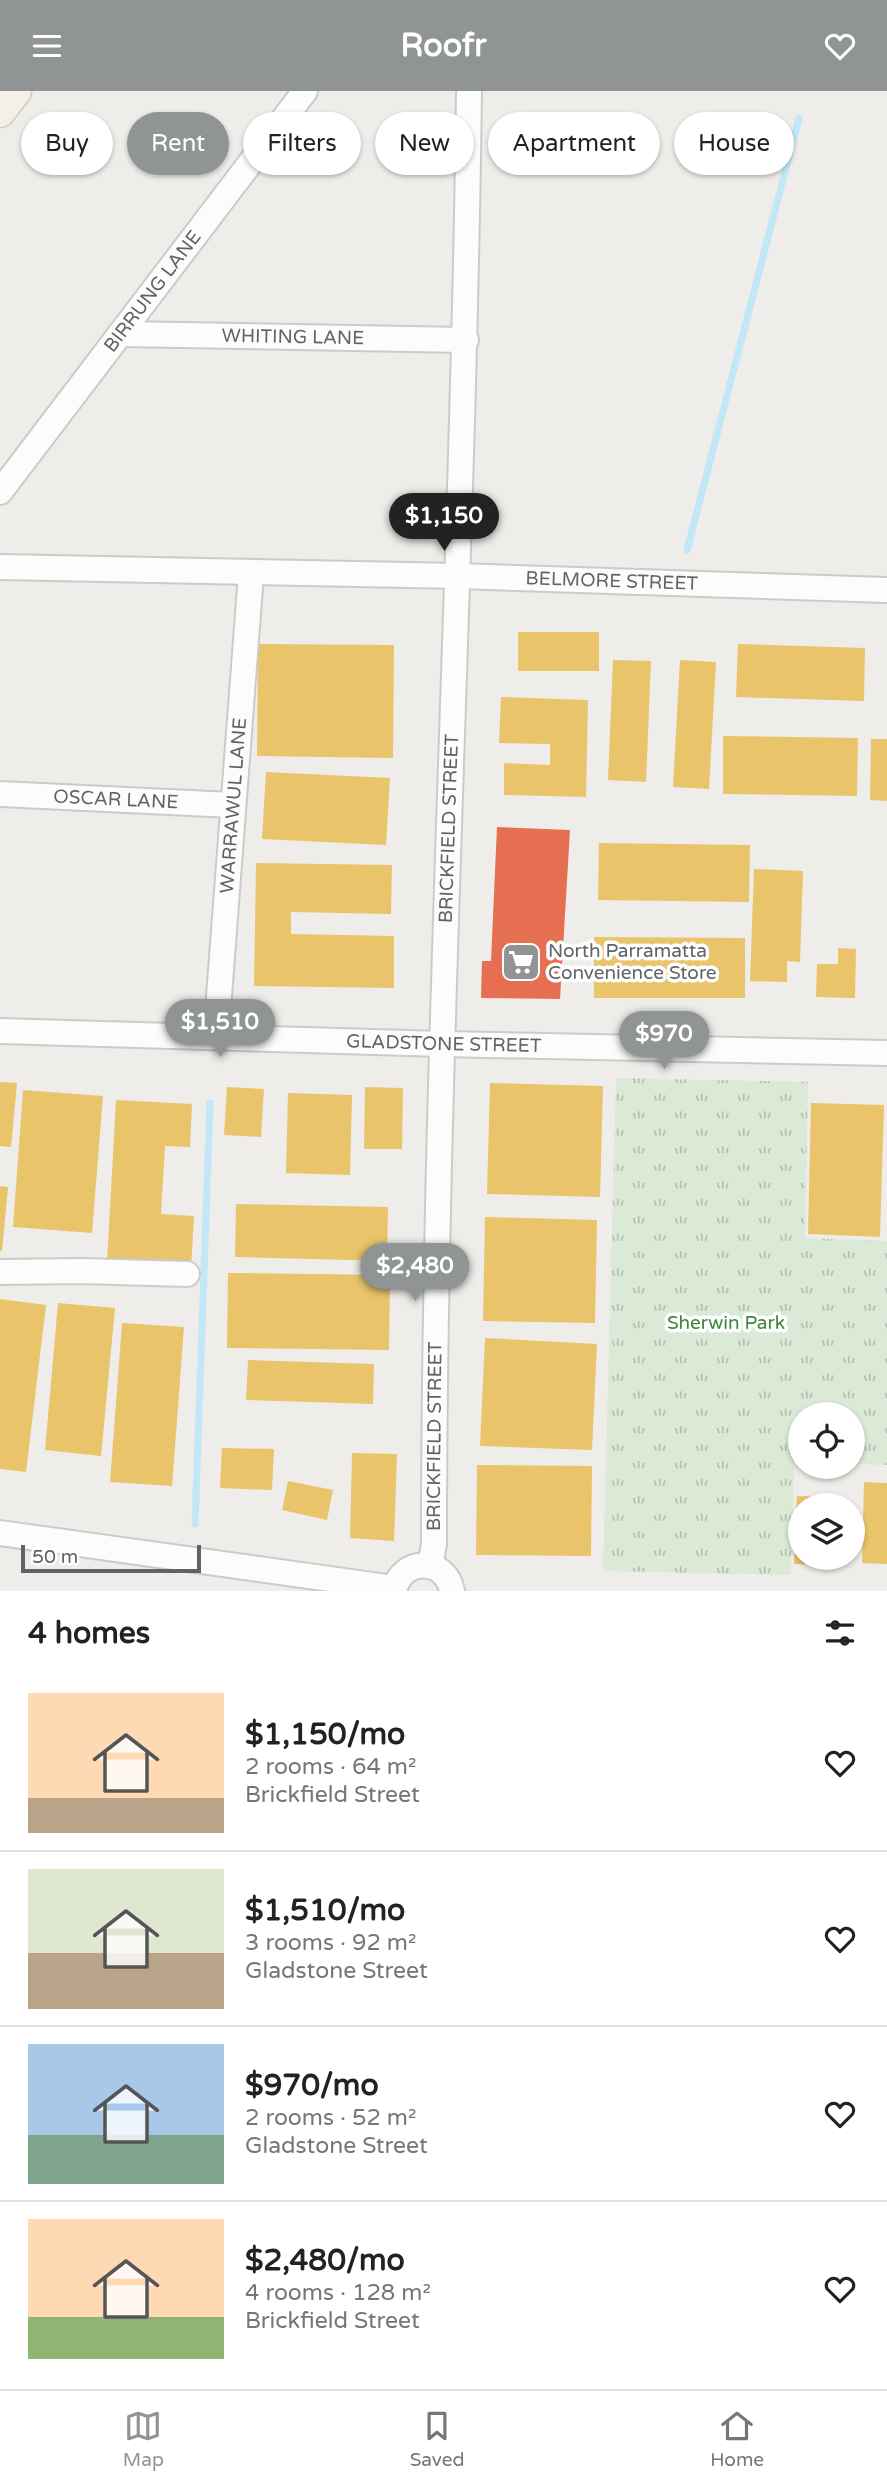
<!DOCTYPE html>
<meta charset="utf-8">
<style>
:root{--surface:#fff;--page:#f2f2f2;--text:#222;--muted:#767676;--line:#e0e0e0;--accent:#919495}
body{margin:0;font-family:"Varela Round",sans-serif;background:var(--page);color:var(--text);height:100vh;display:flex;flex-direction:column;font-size:26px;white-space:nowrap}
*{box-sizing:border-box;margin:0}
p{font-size:23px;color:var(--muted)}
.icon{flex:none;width:38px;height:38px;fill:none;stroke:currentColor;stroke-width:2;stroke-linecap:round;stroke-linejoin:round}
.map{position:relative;height:1500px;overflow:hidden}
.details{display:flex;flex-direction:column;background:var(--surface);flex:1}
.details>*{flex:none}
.top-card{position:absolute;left:21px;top:21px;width:845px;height:63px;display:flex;gap:14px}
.tools{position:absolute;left:788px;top:1311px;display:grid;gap:14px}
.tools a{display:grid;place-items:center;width:77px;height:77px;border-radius:50%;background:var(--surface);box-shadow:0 2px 5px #0004;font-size:35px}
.scale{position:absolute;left:21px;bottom:18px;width:180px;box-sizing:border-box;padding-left:7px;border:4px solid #5f6467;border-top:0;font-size:19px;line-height:24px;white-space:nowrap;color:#5f6467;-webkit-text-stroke:5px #fff;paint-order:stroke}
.price{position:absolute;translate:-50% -60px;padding:0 16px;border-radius:24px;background:var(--accent);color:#fff;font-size:23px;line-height:46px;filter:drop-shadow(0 2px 4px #0008)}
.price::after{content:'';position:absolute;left:50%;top:42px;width:21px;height:16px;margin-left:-10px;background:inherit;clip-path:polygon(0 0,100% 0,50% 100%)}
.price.on{background:#222;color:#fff}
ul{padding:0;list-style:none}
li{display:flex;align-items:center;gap:21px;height:175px;padding:0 28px}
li+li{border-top:2px solid var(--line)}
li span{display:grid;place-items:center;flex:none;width:196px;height:140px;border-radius:0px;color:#555}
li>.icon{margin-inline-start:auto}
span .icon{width:84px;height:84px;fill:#fffc;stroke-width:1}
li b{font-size:30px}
h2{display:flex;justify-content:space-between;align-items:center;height:84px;padding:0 28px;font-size:30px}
.chip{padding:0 24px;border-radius:32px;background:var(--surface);box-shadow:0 2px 5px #0004;font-size:24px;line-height:63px}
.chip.on{background:var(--accent);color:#fff}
header{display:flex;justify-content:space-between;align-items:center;height:91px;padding:0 28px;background:var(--accent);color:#fff;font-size:32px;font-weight:700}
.menu{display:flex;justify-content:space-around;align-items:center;height:98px;border-top:2px solid var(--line);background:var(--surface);font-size:19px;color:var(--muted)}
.menu a{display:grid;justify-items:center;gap:4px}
.menu .on{color:var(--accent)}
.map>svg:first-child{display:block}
.park{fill:url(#park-tufts)}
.homes{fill:#e9c46a}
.shops{fill:#e76f51}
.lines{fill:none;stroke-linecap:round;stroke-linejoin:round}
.stream{stroke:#c2e7f6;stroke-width:7}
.minor-casing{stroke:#cbcbca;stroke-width:28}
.major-casing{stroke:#d5caba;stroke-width:33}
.minor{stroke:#fdfcfc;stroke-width:24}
.major{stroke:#f3f0ea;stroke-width:30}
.labels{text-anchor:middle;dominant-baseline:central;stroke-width:7;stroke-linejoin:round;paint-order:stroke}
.street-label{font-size:19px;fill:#5f6467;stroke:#fff}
.poi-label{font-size:19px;fill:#5f6467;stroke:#fff;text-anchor:start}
.park-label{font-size:19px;fill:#40843a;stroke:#fff}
</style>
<header><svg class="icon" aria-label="menu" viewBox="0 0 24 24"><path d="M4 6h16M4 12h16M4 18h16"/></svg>Roofr<svg class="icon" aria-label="heart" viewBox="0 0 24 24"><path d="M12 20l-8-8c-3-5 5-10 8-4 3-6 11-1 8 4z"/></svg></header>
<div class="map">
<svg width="887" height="1500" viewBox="0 0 887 1500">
<defs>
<pattern id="park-tufts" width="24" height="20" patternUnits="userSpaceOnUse" patternTransform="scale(1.75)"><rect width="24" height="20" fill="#dbe9d7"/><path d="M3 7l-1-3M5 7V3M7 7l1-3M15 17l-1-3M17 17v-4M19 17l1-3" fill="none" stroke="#b5c0b2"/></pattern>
</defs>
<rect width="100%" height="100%" fill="#efedea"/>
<path class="park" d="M616,987L808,991L805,1147L887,1150V1374L852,1373V1323H800V1372H794L791,1484L603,1480Z"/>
<path class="homes" d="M518,541H599V580H518Z
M258,553L394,554L393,667L257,665Z
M738,553L865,557L864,610L736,606Z
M613,569L651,570L646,691L608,689Z
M680,569L716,571L709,698L673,696Z
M501,606L588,609L586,706L504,704V672L550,674V653L499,652Z
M723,645L858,647L857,705L723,703Z
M871,648H887V710L870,709Z
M266,681L390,687L386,754L262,748Z
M599,752L750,754L749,811L598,809Z
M256,772L392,774L391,823L291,821V843L394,845V897L254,895Z
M754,778L803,780L800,871L787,870V891L750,890Z
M594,846L745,847V907H594Z
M838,857L856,858L855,907L816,906L817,873H838Z
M0,991L17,992L11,1056L0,1055Z
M490,992L603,995L600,1106L487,1103Z
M227,996L264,998L261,1046L224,1044Z
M365,996L403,997L402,1058H364Z
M23,999L103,1005L92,1142L13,1136Z
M288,1002L352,1004L350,1084L286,1082Z
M116,1009L192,1013L190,1056L165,1055L161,1123L194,1125L191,1177L107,1172Z
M811,1012L884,1014L880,1146L808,1143Z
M0,1095L8,1096L2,1160H0Z
M236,1113L388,1116L387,1170L235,1166Z
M485,1126L597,1129L595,1232L483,1230Z
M228,1182L390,1184L389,1259L227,1257Z
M0,1208L46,1214L26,1381L0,1378Z
M58,1212L115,1217L101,1365L45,1359Z
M122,1232L184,1236L172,1395L110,1391Z
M485,1247L597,1253L592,1359L480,1355Z
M248,1269L374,1273L373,1313L246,1309Z
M222,1357L274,1358L272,1399L220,1397Z
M352,1362L397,1363L394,1450L350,1447Z
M477,1374L592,1375L591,1465L476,1464Z
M288,1390L333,1399L327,1429L282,1419Z
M864,1391L887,1392V1473L862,1472Z
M797,1405L840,1406V1414H800V1466H838L837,1475L794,1473Z"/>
<path class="shops" d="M497,736L570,739L560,908L481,907L482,870H491Z"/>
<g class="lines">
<path class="stream" d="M687,459L799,27
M195,1433L210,1012"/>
<defs>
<g id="minor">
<path id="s1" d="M120,243L466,249"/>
<path id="s2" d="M0,401L305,0"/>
<path id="s3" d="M0,476L458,485L887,499"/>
<path id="s4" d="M0,703L232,714"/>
<path id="s5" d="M0,940L442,953L887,962"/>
<path id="s6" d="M216,945L251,483"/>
<path d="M0,1181L81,1180L187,1183"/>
<path d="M0,1442L394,1497"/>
<path id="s7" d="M430,1475L434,1453C434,968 463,484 469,0"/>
<path d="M394,1500C401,1466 446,1466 452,1500"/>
</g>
<path id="major" d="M0,21L16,0"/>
</defs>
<use href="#minor" class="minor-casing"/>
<use href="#major" class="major-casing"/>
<use href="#minor" class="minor"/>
<use href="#major" class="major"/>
</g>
<defs>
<symbol id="supermarket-square" viewBox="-11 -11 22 22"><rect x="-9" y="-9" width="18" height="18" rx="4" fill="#919495" stroke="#fff"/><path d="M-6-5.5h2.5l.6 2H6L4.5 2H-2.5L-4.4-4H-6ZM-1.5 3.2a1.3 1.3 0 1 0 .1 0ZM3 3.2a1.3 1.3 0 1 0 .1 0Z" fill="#fff"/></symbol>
</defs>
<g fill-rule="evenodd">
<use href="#supermarket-square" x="499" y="849" width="44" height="44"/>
</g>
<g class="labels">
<g class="street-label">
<text stroke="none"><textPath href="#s2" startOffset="252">BIRRUNG LANE</textPath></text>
<text stroke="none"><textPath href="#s1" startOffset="173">WHITING LANE</textPath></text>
<text stroke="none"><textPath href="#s3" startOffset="612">BELMORE STREET</textPath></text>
<text stroke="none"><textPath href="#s4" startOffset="116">OSCAR LANE</textPath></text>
<text stroke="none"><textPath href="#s6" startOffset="231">WARRAWUL LANE</textPath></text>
<text stroke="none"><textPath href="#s7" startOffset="738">BRICKFIELD STREET</textPath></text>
<text stroke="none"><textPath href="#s5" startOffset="444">GLADSTONE STREET</textPath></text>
<text stroke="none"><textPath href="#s7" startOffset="130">BRICKFIELD STREET</textPath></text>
</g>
<g class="poi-label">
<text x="548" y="860">North Parramatta<tspan x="548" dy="22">Convenience Store</tspan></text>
</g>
<g class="park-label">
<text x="726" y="1232">Sherwin Park</text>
</g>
</g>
</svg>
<div class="tools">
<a><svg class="icon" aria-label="locate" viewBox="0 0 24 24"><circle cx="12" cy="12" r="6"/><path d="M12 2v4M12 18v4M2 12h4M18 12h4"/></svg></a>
<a><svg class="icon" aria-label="layers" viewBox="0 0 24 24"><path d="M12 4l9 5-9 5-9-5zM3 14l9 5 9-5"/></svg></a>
</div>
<div class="scale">50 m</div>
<b class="price on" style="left:444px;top:462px">$1,150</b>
<b class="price" style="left:220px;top:968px">$1,510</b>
<b class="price" style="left:664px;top:980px">$970</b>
<b class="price" style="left:415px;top:1212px">$2,480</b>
<div class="top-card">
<a class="chip">Buy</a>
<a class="chip on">Rent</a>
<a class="chip">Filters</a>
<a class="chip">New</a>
<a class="chip">Apartment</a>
<a class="chip">House</a>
</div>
</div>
<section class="details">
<h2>4 homes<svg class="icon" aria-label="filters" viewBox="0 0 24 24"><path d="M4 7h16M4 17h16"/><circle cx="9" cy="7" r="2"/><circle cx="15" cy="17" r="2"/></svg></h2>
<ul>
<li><span style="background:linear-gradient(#ffd9b3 75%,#b9a48a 0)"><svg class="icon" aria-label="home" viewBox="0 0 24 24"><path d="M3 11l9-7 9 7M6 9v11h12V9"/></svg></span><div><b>$1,150/mo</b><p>2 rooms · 64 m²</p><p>Brickfield Street</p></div><svg class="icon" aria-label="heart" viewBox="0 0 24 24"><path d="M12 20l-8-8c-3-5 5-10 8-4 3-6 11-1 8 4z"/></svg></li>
<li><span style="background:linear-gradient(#dfe7d0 60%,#b9a48a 0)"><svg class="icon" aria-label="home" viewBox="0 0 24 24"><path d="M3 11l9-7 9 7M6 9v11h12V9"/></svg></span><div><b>$1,510/mo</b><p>3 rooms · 92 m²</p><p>Gladstone Street</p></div><svg class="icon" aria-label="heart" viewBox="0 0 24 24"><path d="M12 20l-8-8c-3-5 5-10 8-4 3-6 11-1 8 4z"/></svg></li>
<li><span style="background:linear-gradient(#a9c7e8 65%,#7fa58c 0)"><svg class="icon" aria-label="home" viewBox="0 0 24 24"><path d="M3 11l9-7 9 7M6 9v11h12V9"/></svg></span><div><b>$970/mo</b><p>2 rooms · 52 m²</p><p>Gladstone Street</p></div><svg class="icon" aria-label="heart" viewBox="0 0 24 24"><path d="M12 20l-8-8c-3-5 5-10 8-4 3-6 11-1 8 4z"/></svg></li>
<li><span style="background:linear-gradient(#ffd9b3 70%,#8fb573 0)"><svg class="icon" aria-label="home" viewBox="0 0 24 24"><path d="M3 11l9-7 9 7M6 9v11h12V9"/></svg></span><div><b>$2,480/mo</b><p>4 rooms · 128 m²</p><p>Brickfield Street</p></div><svg class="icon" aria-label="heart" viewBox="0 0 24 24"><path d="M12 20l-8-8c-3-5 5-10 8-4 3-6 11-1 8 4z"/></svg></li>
</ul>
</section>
<nav class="menu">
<a class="on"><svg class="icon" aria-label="map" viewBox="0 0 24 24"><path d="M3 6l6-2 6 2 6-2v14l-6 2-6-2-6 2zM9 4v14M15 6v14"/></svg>Map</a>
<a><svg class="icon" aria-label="saved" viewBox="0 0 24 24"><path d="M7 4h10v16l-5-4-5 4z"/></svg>Saved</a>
<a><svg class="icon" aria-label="home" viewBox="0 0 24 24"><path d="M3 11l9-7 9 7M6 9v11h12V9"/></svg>Home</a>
</nav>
